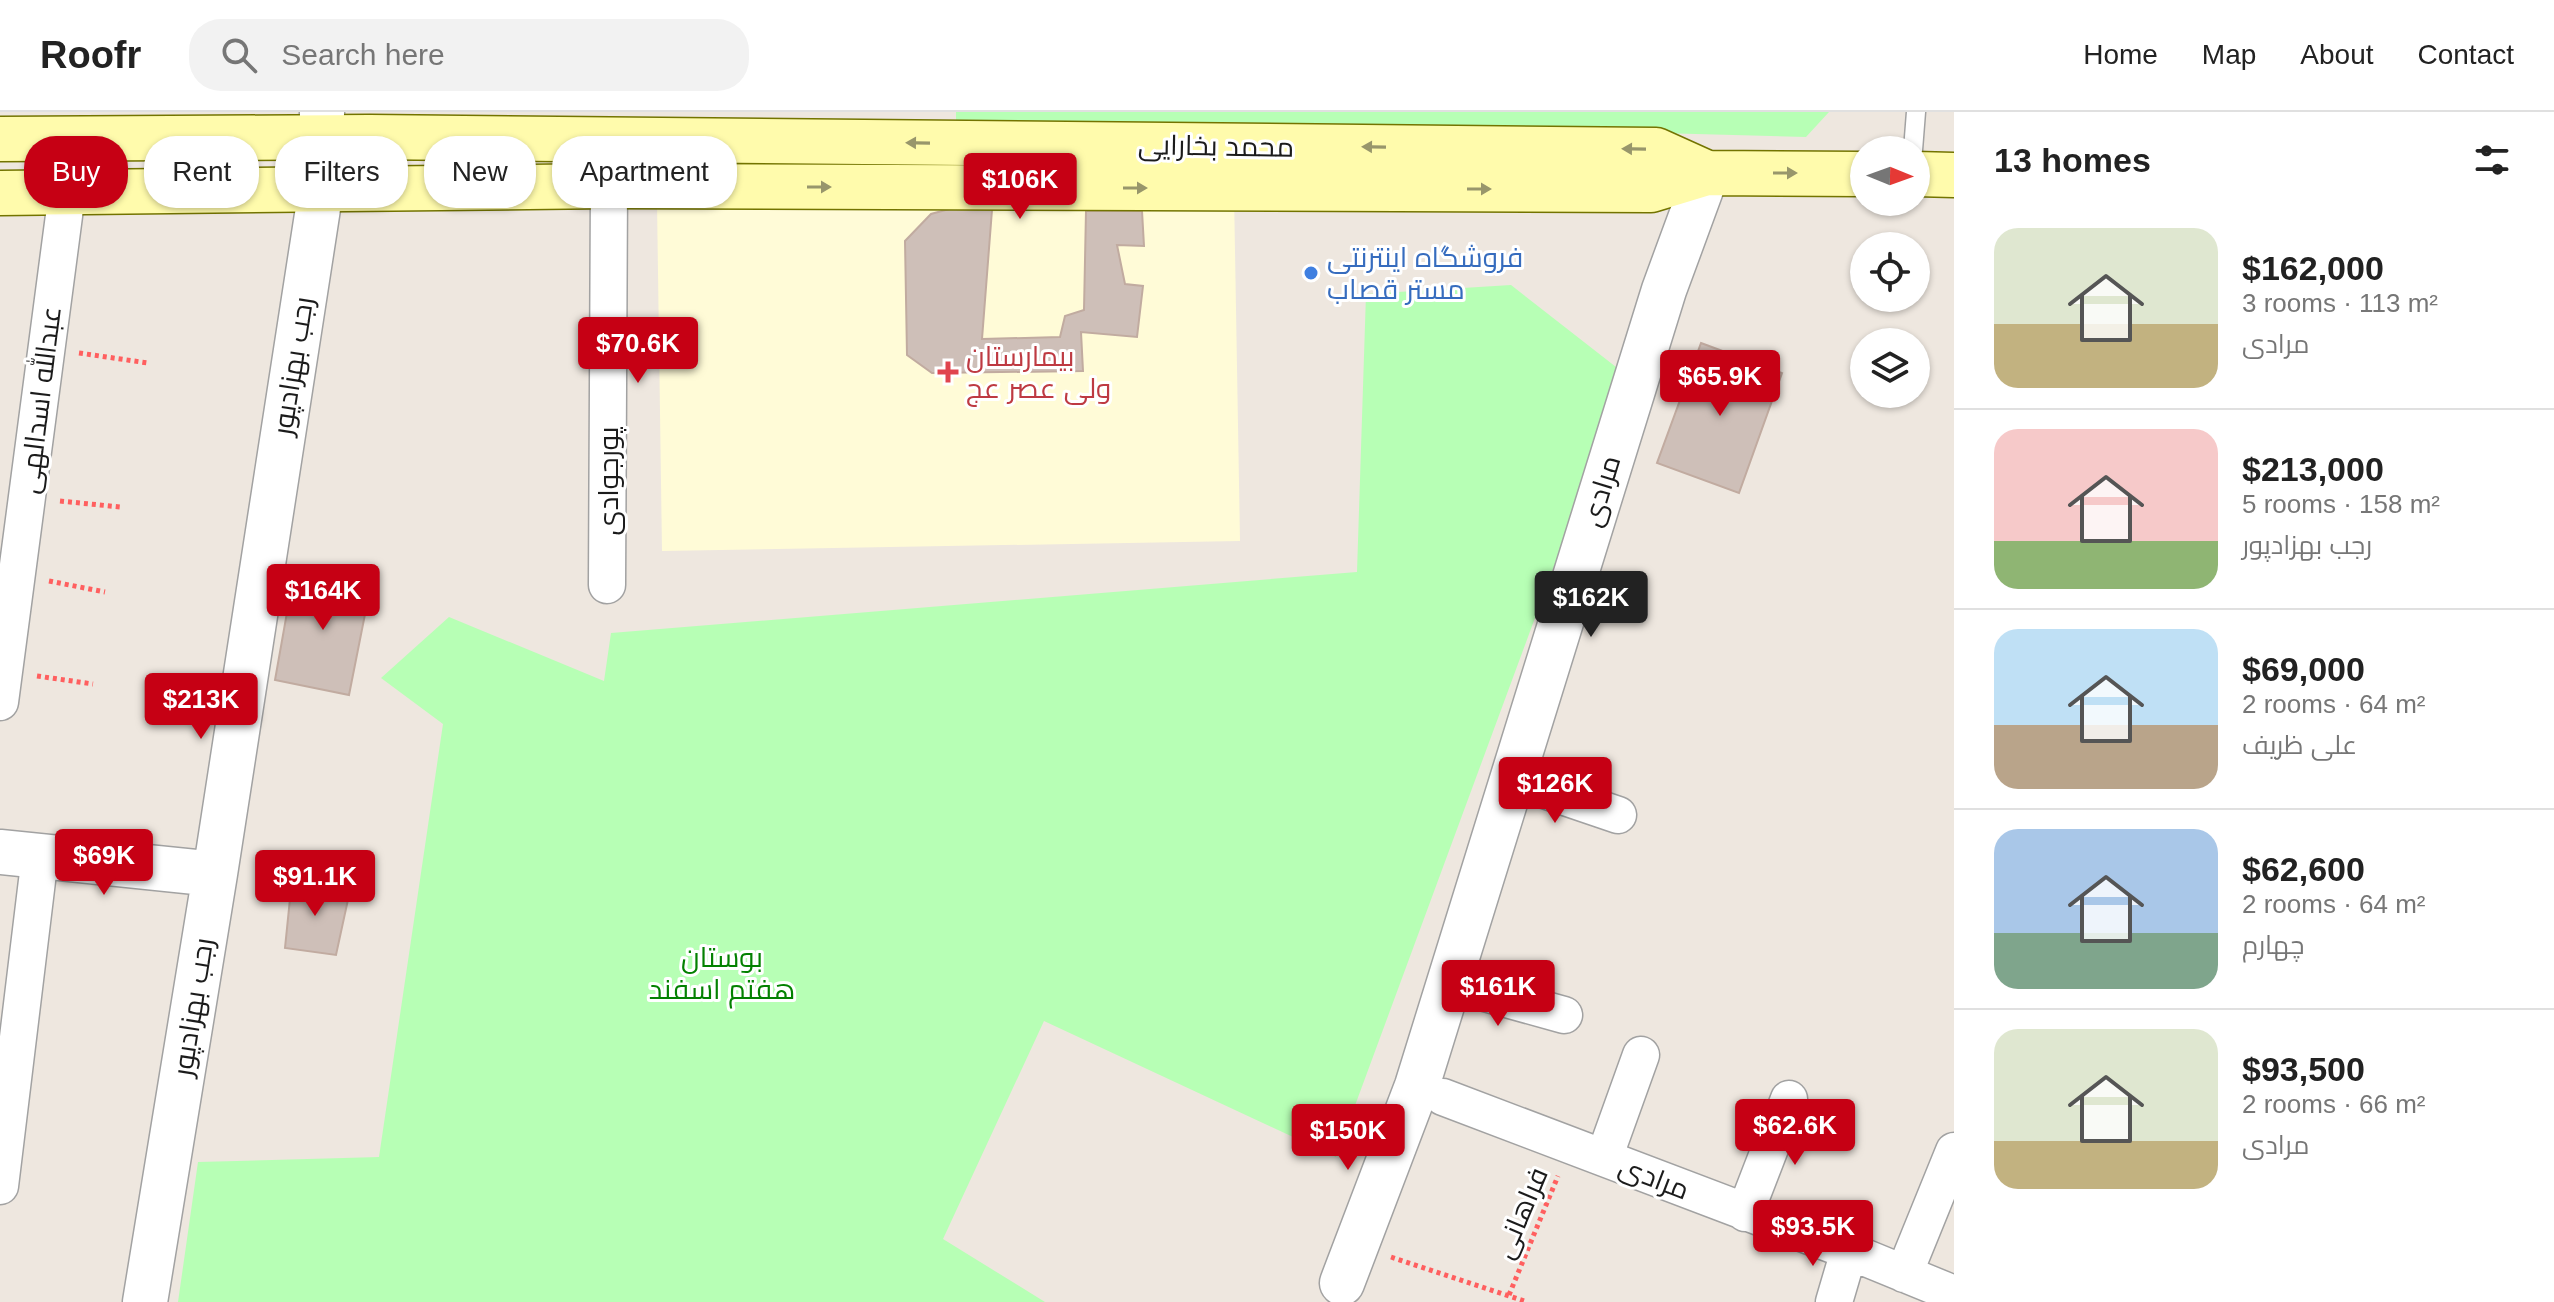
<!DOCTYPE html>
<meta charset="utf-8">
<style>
:root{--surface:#fff;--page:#f2f2f2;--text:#222;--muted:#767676;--line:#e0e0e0;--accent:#c60014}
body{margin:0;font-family:Arial,Cairo,sans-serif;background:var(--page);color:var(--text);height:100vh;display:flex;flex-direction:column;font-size:30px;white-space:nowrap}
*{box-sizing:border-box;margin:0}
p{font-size:26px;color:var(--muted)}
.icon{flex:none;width:44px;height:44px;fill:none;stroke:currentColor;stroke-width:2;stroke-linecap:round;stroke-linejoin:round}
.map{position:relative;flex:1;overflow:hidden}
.side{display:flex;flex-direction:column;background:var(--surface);width:600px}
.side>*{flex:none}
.hud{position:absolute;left:24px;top:24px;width:760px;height:72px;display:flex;gap:16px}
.needle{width:52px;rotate:91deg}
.fabs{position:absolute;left:1850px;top:24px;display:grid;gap:16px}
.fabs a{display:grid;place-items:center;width:80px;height:80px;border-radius:50%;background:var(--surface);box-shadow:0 2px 6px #0004;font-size:40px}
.price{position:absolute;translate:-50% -68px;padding:0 18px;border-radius:8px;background:var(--accent);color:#fff;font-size:26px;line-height:52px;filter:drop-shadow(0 2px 4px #0008)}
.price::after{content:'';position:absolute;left:50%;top:48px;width:24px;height:18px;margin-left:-12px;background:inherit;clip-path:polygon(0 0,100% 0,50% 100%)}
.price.active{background:#222;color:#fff}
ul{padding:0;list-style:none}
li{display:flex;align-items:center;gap:24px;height:200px;padding:0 40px}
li+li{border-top:2px solid var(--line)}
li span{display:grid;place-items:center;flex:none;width:224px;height:160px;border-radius:24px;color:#555}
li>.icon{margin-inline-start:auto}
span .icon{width:96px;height:96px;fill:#fffc;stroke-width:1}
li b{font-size:34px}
h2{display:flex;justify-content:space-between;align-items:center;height:96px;padding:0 40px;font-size:34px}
.pill{padding:0 28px;border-radius:32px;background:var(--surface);box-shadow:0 2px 6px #0004;font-size:28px;line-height:72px}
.pill.active{background:var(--accent);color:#fff}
header{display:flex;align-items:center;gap:48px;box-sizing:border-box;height:112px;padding:0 40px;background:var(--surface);border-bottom:2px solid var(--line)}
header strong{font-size:38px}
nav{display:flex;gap:44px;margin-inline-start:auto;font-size:28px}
.search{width:560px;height:72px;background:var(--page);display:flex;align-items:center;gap:20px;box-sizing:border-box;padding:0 28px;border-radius:32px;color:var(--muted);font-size:30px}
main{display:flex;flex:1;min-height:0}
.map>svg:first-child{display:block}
.education{fill:#fffbd7}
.park{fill:#b7ffb5}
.building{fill:#cebfb8;stroke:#c1aba0;stroke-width:2}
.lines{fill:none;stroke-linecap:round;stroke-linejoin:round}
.service-casing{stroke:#a2a2a2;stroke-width:21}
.minor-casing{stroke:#a2a2a2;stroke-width:39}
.tertiary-casing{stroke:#a2a2a2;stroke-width:47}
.secondary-casing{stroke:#737400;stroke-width:47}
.path{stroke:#ff5f5f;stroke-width:5;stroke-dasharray:4 4;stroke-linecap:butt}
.service{stroke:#fff;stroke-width:18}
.minor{stroke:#fff;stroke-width:36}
.tertiary{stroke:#fff;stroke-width:44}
.secondary{stroke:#fffbac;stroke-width:44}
.oneway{fill:#98966b}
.shop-dot{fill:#3f7fe0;stroke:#fff;stroke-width:3}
.health-dot{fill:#e0444e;stroke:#fff;stroke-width:3}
.labels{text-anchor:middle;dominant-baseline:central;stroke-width:6;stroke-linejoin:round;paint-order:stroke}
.street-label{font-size:28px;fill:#1b1b1b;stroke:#fff}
.shop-label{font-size:28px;fill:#366cbe;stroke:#fff;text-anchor:start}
.health-label{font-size:28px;fill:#be3a42;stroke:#fff;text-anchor:start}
.park-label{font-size:28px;fill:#038101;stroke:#fff}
</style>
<header>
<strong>Roofr</strong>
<div class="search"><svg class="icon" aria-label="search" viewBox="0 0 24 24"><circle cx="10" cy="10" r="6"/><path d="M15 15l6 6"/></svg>Search here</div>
<nav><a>Home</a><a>Map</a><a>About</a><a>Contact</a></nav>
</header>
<main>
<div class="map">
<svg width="1954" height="1190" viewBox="0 0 1954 1190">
<rect width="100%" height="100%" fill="#eee7df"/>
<path class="education" d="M1234,81L1240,429L662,439L657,90Z"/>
<path class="park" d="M956,0H1829L1806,25L1584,19L956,12Z
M1511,173L1625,262L1336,1045L1044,909L943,1127L1045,1190H178L198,1050L379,1045L443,612L381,566L449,505L604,569L611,521L1357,460L1366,182Z"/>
<path class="building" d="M993,85L982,227L1060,225L1065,204L1084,198L1086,99H1142L1144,134L1117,133L1125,172L1143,174L1137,225L1081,220L1083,259L932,261L907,243L905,129L931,102Z
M1701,231L1782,261L1739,381L1657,351Z
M294,461L372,467L349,583L275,568Z
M292,767L349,783L336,843L285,836Z"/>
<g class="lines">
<defs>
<path id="service" d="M1913,38L1916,0"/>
<path id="minor" d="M607,473L609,74
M0,590L67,81
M1512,667L1618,703
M1449,871L1564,903
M1443,985L1849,1139L1954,1182
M1604,1046L1641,943
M0,1074L40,744
M1745,1101L1789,987
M1904,1162L1954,1039
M1834,1190L1849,1139"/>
<path id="tertiary" d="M0,740L215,762
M1342,1171L1417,974L1664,178L1707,61
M145,1190L215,762L321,77L322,0"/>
<path id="secondary" d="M0,27L370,25L1656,38L1707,61
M1916,62L1954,63
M0,81L609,74L1651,78L1707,61L1864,62"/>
</defs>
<use href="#service" class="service-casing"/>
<use href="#minor" class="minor-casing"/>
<use href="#tertiary" class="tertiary-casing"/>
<use href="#secondary" class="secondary-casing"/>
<path class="path" d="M79,241L148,251
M60,389L120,395
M49,469L105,480
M37,564L93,572
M1391,1145L1527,1190
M1509,1183L1558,1064"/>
<use href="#service" class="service"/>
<use href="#minor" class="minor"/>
<use href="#tertiary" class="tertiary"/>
<use href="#secondary" class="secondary"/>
</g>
<defs><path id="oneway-solid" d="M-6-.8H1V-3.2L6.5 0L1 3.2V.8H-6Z" transform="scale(2)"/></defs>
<g class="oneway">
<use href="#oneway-solid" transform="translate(918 31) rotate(-179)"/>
<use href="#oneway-solid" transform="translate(1374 35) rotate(-179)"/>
<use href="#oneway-solid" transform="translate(1634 37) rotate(-179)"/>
<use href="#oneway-solid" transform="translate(1785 61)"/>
<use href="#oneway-solid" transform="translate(819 75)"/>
<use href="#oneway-solid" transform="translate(1135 76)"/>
<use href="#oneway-solid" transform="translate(1479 77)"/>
</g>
<circle class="shop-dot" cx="1311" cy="161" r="8"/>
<path class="health-dot" d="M944 248h8v8h8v8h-8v8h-8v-8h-8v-8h8z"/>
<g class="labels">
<g class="street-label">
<text transform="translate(1216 34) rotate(1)">محمد بخارایی</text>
<text transform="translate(293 254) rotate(-81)">رجب بهزادپور</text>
<text transform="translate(40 288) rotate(-83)">عبدالله اسدالهی</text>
<text transform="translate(608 369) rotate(-90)">پورجوادی</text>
<text transform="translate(1601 379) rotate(-73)">مرادی</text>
<text transform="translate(193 895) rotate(-81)">رجب بهزادپور</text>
<text transform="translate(1654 1066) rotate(21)">مرادی</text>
<text transform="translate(1521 1101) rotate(-67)">فراهانی</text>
</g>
<g class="shop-label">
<text x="1327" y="145">فروشگاه اینترنتی<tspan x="1327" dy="32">مستر قصاب</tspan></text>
</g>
<g class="health-label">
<text x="966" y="244">بیمارستان<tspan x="966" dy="32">ولی عصر عج</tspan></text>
</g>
<g class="park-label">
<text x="722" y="845">بوستان<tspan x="722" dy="32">هفتم اسفند</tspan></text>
</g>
</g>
</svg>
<div class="fabs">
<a><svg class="needle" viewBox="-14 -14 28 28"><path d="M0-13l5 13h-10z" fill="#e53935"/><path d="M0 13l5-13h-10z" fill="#767676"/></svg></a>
<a><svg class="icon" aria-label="locate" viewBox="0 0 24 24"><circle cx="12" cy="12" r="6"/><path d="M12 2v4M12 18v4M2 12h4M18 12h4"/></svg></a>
<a><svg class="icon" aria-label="layers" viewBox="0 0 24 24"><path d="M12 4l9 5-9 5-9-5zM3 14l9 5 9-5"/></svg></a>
</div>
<b class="price" style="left:1020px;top:109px">$106K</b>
<b class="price" style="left:638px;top:273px">$70.6K</b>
<b class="price" style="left:1720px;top:306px">$65.9K</b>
<b class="price" style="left:323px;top:520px">$164K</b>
<b class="price active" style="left:1591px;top:527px">$162K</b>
<b class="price" style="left:201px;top:629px">$213K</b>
<b class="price" style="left:1555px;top:713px">$126K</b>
<b class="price" style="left:104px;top:785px">$69K</b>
<b class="price" style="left:315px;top:806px">$91.1K</b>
<b class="price" style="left:1498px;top:916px">$161K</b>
<b class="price" style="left:1795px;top:1055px">$62.6K</b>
<b class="price" style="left:1348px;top:1060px">$150K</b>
<b class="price" style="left:1813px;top:1156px">$93.5K</b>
<div class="hud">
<a class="pill active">Buy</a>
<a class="pill">Rent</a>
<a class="pill">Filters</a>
<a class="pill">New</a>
<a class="pill">Apartment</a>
</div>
</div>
<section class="side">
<h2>13 homes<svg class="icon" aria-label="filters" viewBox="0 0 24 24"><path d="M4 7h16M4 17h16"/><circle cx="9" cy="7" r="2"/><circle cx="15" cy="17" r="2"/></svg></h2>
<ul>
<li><span style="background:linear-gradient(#dfe7d0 60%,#c2b280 0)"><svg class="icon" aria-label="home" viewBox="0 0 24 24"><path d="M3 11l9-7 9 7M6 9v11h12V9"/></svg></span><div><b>$162,000</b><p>3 rooms · 113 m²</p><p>مرادی</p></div></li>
<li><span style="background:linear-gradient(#f6c9c9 70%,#8fb573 0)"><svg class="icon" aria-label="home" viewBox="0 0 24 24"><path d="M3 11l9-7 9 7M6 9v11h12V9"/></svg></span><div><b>$213,000</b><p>5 rooms · 158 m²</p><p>رجب بهزادپور</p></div></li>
<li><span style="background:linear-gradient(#bfe0f5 60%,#b9a48a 0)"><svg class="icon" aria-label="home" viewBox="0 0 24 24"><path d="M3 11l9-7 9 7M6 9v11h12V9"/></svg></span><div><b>$69,000</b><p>2 rooms · 64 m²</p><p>علی ظریف</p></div></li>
<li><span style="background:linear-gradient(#a9c7e8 65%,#7fa58c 0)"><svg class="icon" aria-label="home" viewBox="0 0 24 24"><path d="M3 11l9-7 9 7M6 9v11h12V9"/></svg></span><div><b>$62,600</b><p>2 rooms · 64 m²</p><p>چهارم</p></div></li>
<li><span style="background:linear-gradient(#dfe7d0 70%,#c2b280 0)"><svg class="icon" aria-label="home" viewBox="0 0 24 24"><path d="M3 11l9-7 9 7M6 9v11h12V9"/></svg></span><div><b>$93,500</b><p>2 rooms · 66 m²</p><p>مرادی</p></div></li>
</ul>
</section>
</main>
